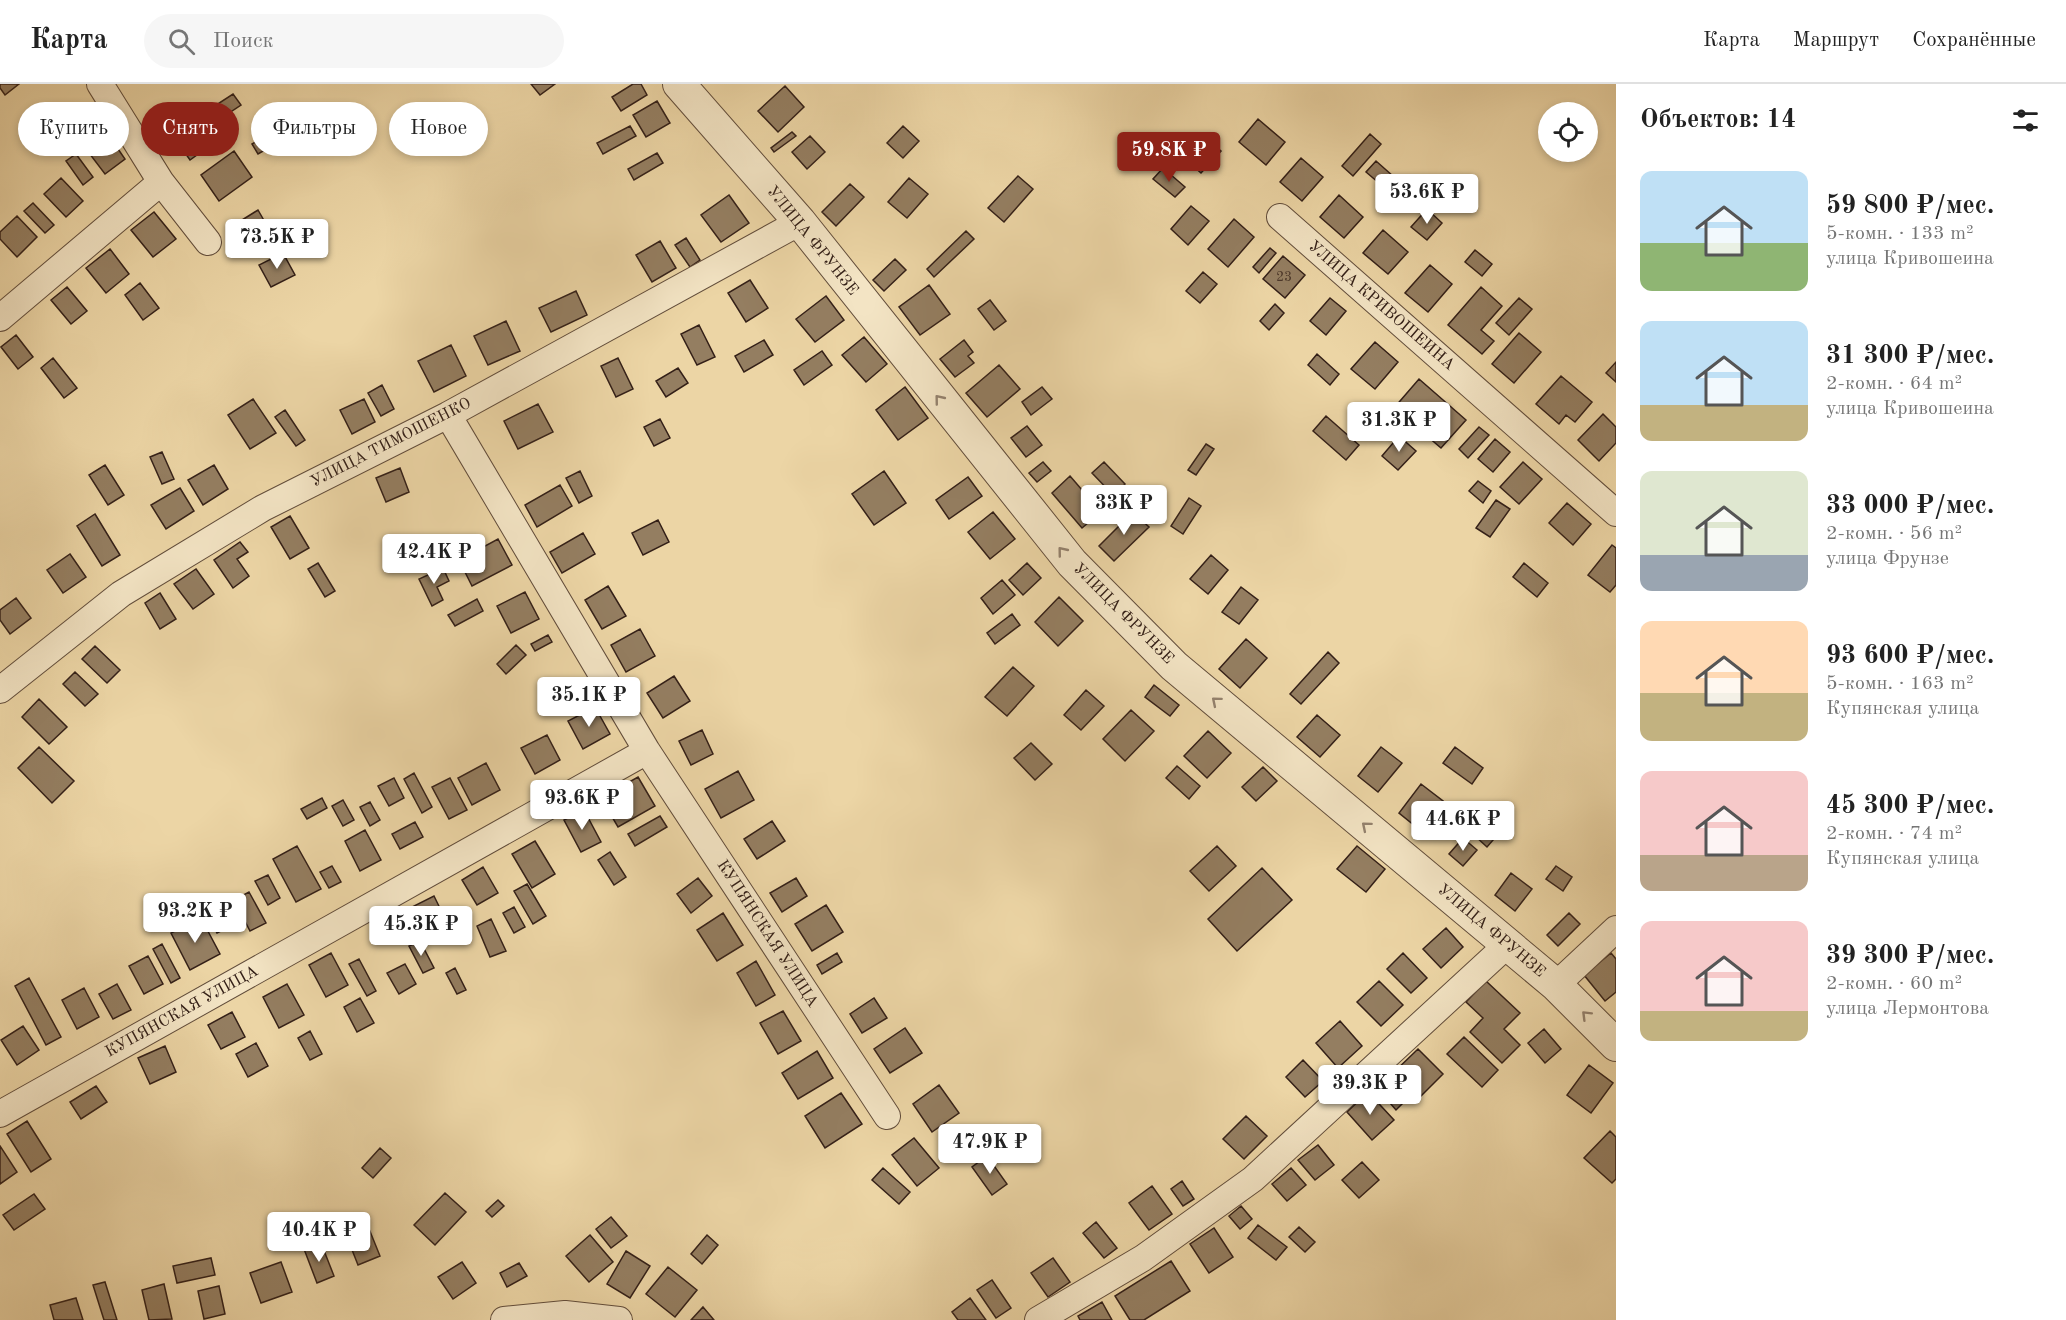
<!DOCTYPE html>
<html lang="ru">
<meta charset="utf-8">
<style>
:root{--surface:#fff;--page:#f6f6f6;--text:#222;--muted:#767676;--line:#e0e0e0;--accent:#8f2418}
body{margin:0;font-family:"Old Standard TT",serif;background:var(--page);color:var(--text);height:100vh;display:flex;flex-direction:column;font-size:22px;white-space:nowrap}
*{box-sizing:border-box;margin:0}
p{font-size:20px;color:var(--muted)}
.icon{flex:none;width:33px;height:33px;fill:none;stroke:currentColor;stroke-width:2;stroke-linecap:round;stroke-linejoin:round}
.map{position:relative;flex:1;overflow:hidden}
.sheet{display:flex;flex-direction:column;background:var(--surface);width:450px}
.sheet>*{flex:none}
.hud{position:absolute;left:18px;top:18px;width:570px;height:54px;display:flex;gap:12px}
.tools{position:absolute;left:1538px;top:18px;display:grid;gap:12px}
.tools a{display:grid;place-items:center;width:60px;height:60px;border-radius:50%;background:var(--surface);box-shadow:0 3px 9px #0003;font-size:30px}
.price{position:absolute;translate:-50% -51px;padding:0 14px;border-radius:6px;background:#fff;color:#222;font-size:20px;line-height:39px;filter:drop-shadow(0 2px 3px #0008)}
.price::after{content:'';position:absolute;left:50%;top:36px;width:18px;height:14px;margin-left:-9px;background:inherit;clip-path:polygon(0 0,100% 0,50% 100%)}
.price.current{background:var(--accent);color:#fff}
ul{padding:0;list-style:none}
li{display:flex;align-items:center;gap:18px;height:150px;padding:0 24px}
li span{display:grid;place-items:center;flex:none;width:168px;height:120px;border-radius:12px;color:#555}
li>.icon{margin-inline-start:auto}
span .icon{width:72px;height:72px;fill:#fffc;stroke-width:1}
li b{font-size:26px}
h2{display:flex;justify-content:space-between;align-items:center;height:72px;padding:0 24px;font-size:26px}
.tag{padding:0 21px;border-radius:27px;background:var(--surface);box-shadow:0 3px 9px #0003;font-size:21px;line-height:54px}
.tag.current{background:var(--accent);color:#fff}
header{display:flex;align-items:center;gap:36px;box-sizing:border-box;height:84px;padding:0 30px;background:var(--surface);border-bottom:2px solid var(--line)}
header strong{font-size:28px}
nav{display:flex;gap:33px;margin-inline-start:auto;font-size:21px}
.search{width:420px;height:54px;background:var(--page);display:flex;align-items:center;gap:15px;box-sizing:border-box;padding:0 21px;border-radius:33px;color:var(--muted);font-size:22px}
main{display:flex;flex:1;min-height:0}
.map>svg:first-child{display:block}
.building{fill:#947e61;stroke:#342018;stroke-width:1.5}
.lines{fill:none;stroke-linecap:round;stroke-linejoin:round}
.minor-casing{stroke:#624d3b;stroke-width:28}
.tertiary-casing{stroke:#624d3b;stroke-width:34}
.minor{stroke:#f3e4c4;stroke-width:26}
.tertiary{stroke:#f3e4c4;stroke-width:32}
.oneway{stroke:#94826e}
.labels{text-anchor:middle;dominant-baseline:central;stroke-width:6;stroke-linejoin:round;paint-order:stroke}
.number-label{font-size:14px;fill:#4c382a}
.street-label{font-size:16px;fill:#342018;stroke:#f3e4c4}
</style>
<header>
<strong>Карта</strong>
<div class="search"><svg class="icon" aria-label="search" viewBox="0 0 24 24"><circle cx="10" cy="10" r="6"/><path d="M15 15l6 6"/></svg>Поиск</div>
<nav><a>Карта</a><a>Маршрут</a><a>Сохранённые</a></nav>
</header>
<main>
<div class="map">
<svg width="1616" height="1236" viewBox="0 0 1616 1236">
<rect width="100%" height="100%" fill="#ecd5a5"/>
<filter id="stains"><feTurbulence type="fractalNoise" baseFrequency=".00333" numOctaves="4"/><feColorMatrix values="0 0 0 0 .2 0 0 0 0 .09 0 0 0 0 .02 0 0 0 .5 -.17"/></filter>
<radialGradient id="worn" r=".72"><stop offset=".6" stop-color="#630" stop-opacity="0"/><stop offset="1" stop-color="#630" stop-opacity=".3"/></radialGradient>
<path class="building" d="M0,0H19L5,11L0,4Z
M531,0H555L540,11Z
M633,0H641L647,11L621,27L612,13Z
M785,2L804,23L778,48L758,27Z
M233,10L241,21L217,37L210,25Z
M657,17L670,39L646,53L633,31Z
M1258,35L1285,58L1266,81L1239,58Z
M198,41L212,60L190,76L176,56Z
M630,42L636,52L603,70L597,59Z
M903,42L919,57L903,74L887,59Z
M282,43L288,53L258,70L252,60Z
M792,48L796,52L774,68L771,64Z
M107,49L125,75L105,90L86,65Z
M1201,49L1221,67L1201,89L1182,72Z
M1370,50L1381,60L1353,92L1342,82Z
M810,52L825,68L807,85L792,68Z
M234,67L252,93L219,117L201,91Z
M657,69L663,79L634,96L628,85Z
M76,70L93,93L83,101L66,77Z
M1301,74L1323,93L1302,117L1280,98Z
M1376,77L1402,100L1393,111L1366,88Z
M1163,84L1185,103L1175,113L1153,95Z
M1018,92L1033,105L1004,138L988,124Z
M61,94L83,117L66,133L44,110Z
M909,94L928,110L907,134L888,118Z
M850,100L864,113L836,142L822,128Z
M729,111L749,139L721,158L701,131Z
M1339,111L1363,133L1344,154L1320,133Z
M33,119L54,141L45,149L24,127Z
M1191,122L1209,137L1188,161L1171,145Z
M1427,125L1442,139L1427,156L1411,143Z
M258,126L266,140L243,154L234,141Z
M154,128L176,155L153,173L131,146Z
M17,132L37,153L17,173L0,155V148Z
M1234,135L1254,153L1228,183L1208,165Z
M1383,146L1408,168L1388,190L1363,169Z
M966,147L974,155L934,193L927,185Z
M686,154L700,176L690,183L675,161Z
M660,157L676,184L652,198L636,171Z
M1270,164L1276,169L1259,189L1253,183Z
M110,165L129,190L106,209L86,184Z
M1475,166L1492,180L1482,192L1465,178Z
M283,169L295,191L271,203L259,181Z
M1283,172L1305,191L1285,214L1263,195Z
M895,175L906,186L884,207L873,196Z
M1430,181L1452,200L1428,228L1405,209Z
M1203,188L1217,200L1200,219L1186,207Z
M750,196L768,224L746,238L728,209Z
M140,199L159,224L143,236L125,211Z
M929,201L950,230L920,251L899,223Z
M67,203L87,227L71,240L51,216Z
M1481,203L1502,222L1481,246L1494,257L1482,270L1448,241Z
M576,207L587,231L551,248L539,224Z
M826,212L844,236L815,258L796,235Z
M1330,214L1346,227L1326,251L1310,237Z
M1519,214L1532,225L1509,251L1496,239Z
M990,216L1006,237L994,246L978,225Z
M1275,220L1284,229L1269,246L1260,237Z
M506,237L520,267L488,281L474,252Z
M699,241L715,273L697,281L681,250Z
M1519,249L1541,268L1514,299L1492,280Z
M16,251L33,273L18,285L1,263Z
M864,253L887,280L866,298L842,271Z
M764,256L773,271L744,288L735,272Z
M964,256L973,268L968,272L974,279L955,293L940,275Z
M1375,258L1398,278L1375,305L1351,285Z
M451,261L466,292L434,308L418,277Z
M822,267L832,281L804,301L794,286Z
M1317,270L1339,290L1330,301L1308,281Z
M53,274L77,304L64,314L41,284Z
M618,274L633,305L616,313L601,282Z
M1616,278V298L1606,289Z
M999,281L1020,305L987,333L966,309Z
M678,284L688,299L666,313L656,297Z
M1561,292L1592,318L1575,338L1566,331L1559,340L1536,320Z
M1419,295L1466,336L1441,364L1394,324Z
M382,301L394,325L381,332L368,309Z
M905,303L928,334L898,356L876,326Z
M1042,303L1052,315L1031,331L1022,318Z
M253,315L276,349L250,365L228,331Z
M364,315L375,338L352,350L340,326Z
M538,320L553,348L518,365L504,337Z
M285,326L305,356L296,362L275,333Z
M1603,330L1616,343V359L1599,377L1578,356Z
M1326,332L1359,361L1346,376L1313,347Z
M660,335L670,354L654,362L644,343Z
M1027,342L1042,361L1026,373L1011,354Z
M1479,343L1489,351L1468,374L1459,365Z
M1399,352L1416,367L1398,386L1382,372Z
M1495,355L1510,368L1493,388L1478,375Z
M1206,360L1214,365L1196,391L1188,386Z
M162,368L174,395L162,400L150,373Z
M1043,378L1051,387L1037,398L1029,389Z
M1104,378L1125,400L1114,412L1092,389Z
M1523,378L1542,395L1519,420L1500,403Z
M105,381L124,411L108,421L89,391Z
M214,381L228,405L203,421L188,396Z
M400,384L409,408L386,418L376,394Z
M580,387L592,412L579,419L566,394Z
M884,387L906,419L874,441L852,410Z
M1070,392L1101,428L1082,444L1052,409Z
M968,393L982,412L949,435L936,416Z
M1478,397L1491,407L1483,419L1469,407Z
M560,401L572,422L537,443L525,421Z
M180,404L194,427L166,445L151,421Z
M1189,414L1201,422L1183,450L1171,442Z
M1496,416L1510,425L1490,453L1476,444Z
M1567,419L1591,440L1573,461L1549,439Z
M993,428L1015,455L990,475L968,448Z
M1133,428L1149,443L1114,477L1099,462Z
M95,430L120,471L102,482L77,442Z
M290,432L309,464L290,475L271,443Z
M658,436L669,458L643,471L632,449Z
M583,449L595,470L562,489L550,468Z
M498,455L512,481L472,502L459,476Z
M240,458L248,468L237,475L249,492L233,504L214,476Z
M1612,461L1616,464V501L1610,508L1588,491Z
M70,470L86,493L63,509L47,486Z
M1211,471L1228,486L1208,510L1190,495Z
M318,479L335,507L325,513L308,485Z
M1027,479L1041,494L1023,511L1009,496Z
M1524,479L1548,499L1537,513L1513,493Z
M443,484L449,497L437,503L443,516L432,522L419,495Z
M196,485L214,510L193,525L174,500Z
M1002,496L1015,511L993,530L981,514Z
M608,502L626,532L602,545L585,516Z
M1241,503L1258,516L1239,540L1222,528Z
M525,508L539,535L511,549L497,522Z
M160,509L176,535L160,545L145,519Z
M1059,513L1083,537L1058,562L1035,538Z
M16,514L31,534L10,550L0,536V526Z
M477,515L483,527L455,542L448,531Z
M1012,530L1020,541L995,560L987,549Z
M640,545L655,572L626,588L611,561Z
M548,551L552,558L535,567L531,560Z
M1246,555L1267,574L1240,604L1219,585Z
M516,561L526,571L506,590L497,580Z
M95,562L120,586L107,599L82,575Z
M1328,568L1339,579L1301,620L1290,610Z
M1013,583L1034,602L1007,632L985,613Z
M75,588L98,610L85,622L63,600Z
M674,592L690,617L663,634L647,609Z
M1154,601L1179,621L1170,632L1145,613Z
M1086,606L1104,622L1081,646L1064,631Z
M39,615L67,643L49,660L22,633Z
M595,623L610,650L583,665L568,637Z
M1131,626L1154,647L1125,677L1103,655Z
M1317,631L1340,651L1320,673L1297,653Z
M702,646L713,670L691,681L679,657Z
M1208,647L1231,669L1207,694L1184,672Z
M547,651L560,676L535,690L521,664Z
M1031,659L1052,680L1035,696L1014,674Z
M39,663L74,697L52,719L18,684Z
M1381,663L1402,679L1378,708L1358,692Z
M1455,663L1483,684L1472,700L1443,679Z
M486,679L500,706L472,721L458,694Z
M1177,682L1200,702L1189,715L1166,694Z
M1263,683L1277,697L1256,717L1242,703Z
M738,687L754,716L721,734L705,705Z
M414,689L432,723L422,729L404,695Z
M638,693L655,722L618,743L601,714Z
M394,694L404,714L389,722L378,702Z
M450,694L467,726L449,735L432,703Z
M1421,700L1443,717L1420,746L1399,729Z
M322,714L327,724L307,735L301,725Z
M343,716L354,736L343,742L332,722Z
M370,718L380,736L370,742L360,723Z
M1480,719L1506,741L1487,763L1462,740Z
M584,726L601,758L581,768L564,736Z
M660,732L667,743L635,762L628,750Z
M772,737L785,757L757,775L744,755Z
M415,738L423,753L400,765L392,750Z
M365,746L381,776L360,787L345,757Z
M1463,754L1477,766L1463,782L1449,770Z
M535,757L555,790L532,804L512,770Z
M297,762L321,805L296,818L273,775Z
M1217,762L1236,782L1209,807L1190,787Z
M1357,762L1385,785L1366,808L1337,785Z
M610,768L626,793L614,801L598,776Z
M332,782L341,798L329,804L320,788Z
M1556,782L1572,793L1563,807L1546,795Z
M483,783L498,809L477,821L462,796Z
M1262,784L1292,816L1237,867L1208,835Z
M1511,789L1532,805L1515,827L1495,811Z
M268,791L280,814L268,821L255,797Z
M698,794L712,812L691,829L677,810Z
M796,794L807,812L782,828L770,809Z
M527,800L546,832L533,840L514,807Z
M249,808L266,839L250,847L234,816Z
M434,812L452,849L430,860L412,823Z
M211,814L227,844L217,849L201,819Z
M826,821L843,848L812,867L795,840Z
M514,823L525,843L514,849L503,829Z
M723,829L743,861L717,877L697,846Z
M1569,829L1580,840L1558,862L1547,851Z
M201,834L220,870L190,886L171,849Z
M491,835L506,867L490,873L477,842Z
M1446,844L1463,863L1441,884L1423,865Z
M420,857L434,884L423,889L409,862Z
M162,860L180,894L171,899L153,865Z
M331,869L348,901L326,913L309,881Z
M837,869L842,878L822,890L817,881Z
M1403,869L1427,894L1411,909L1387,885Z
M1611,869L1616,875V908L1605,917L1584,891Z
M148,872L163,900L144,910L129,882Z
M359,875L376,907L367,912L349,880Z
M756,877L775,911L756,922L737,889Z
M405,880L416,900L399,910L387,889Z
M455,884L466,906L457,910L446,889Z
M29,894L61,953L46,961L15,902Z
M1379,897L1403,921L1381,942L1357,918Z
M1486,897L1520,929L1504,945L1520,961L1502,979L1470,948L1483,934L1466,918Z
M117,900L131,926L113,935L99,910Z
M287,900L304,931L279,944L263,913Z
M84,904L99,933L77,945L62,916Z
M360,914L374,939L357,948L344,923Z
M874,914L887,934L862,949L850,930Z
M783,927L801,957L778,970L760,939Z
M232,928L245,953L221,965L208,941Z
M1340,937L1362,962L1338,984L1316,959Z
M23,942L39,966L17,981L1,956Z
M905,944L922,969L890,989L874,965Z
M1544,945L1561,965L1545,979L1528,959Z
M310,947L322,970L310,976L298,954Z
M1464,953L1498,986L1482,1003L1447,970Z
M256,959L268,982L248,993L236,970Z
M165,962L176,988L150,1000L138,974Z
M1418,965L1443,990L1417,1016L1391,991Z
M817,967L833,994L798,1015L782,989Z
M1303,976L1323,997L1305,1013L1286,993Z
M1589,981L1613,999L1591,1029L1567,1011Z
M1384,999L1403,1019L1396,1026L1378,1005Z
M939,1001L959,1029L932,1048L913,1020Z
M96,1002L107,1018L81,1035L70,1018Z
M1368,1008L1394,1036L1372,1056L1347,1028Z
M841,1009L862,1040L825,1064L805,1032Z
M1246,1032L1267,1052L1244,1075L1223,1055Z
M27,1037L51,1075L31,1088L7,1050Z
M968,1043L982,1062L959,1078L945,1059Z
M1610,1047L1616,1053V1095L1612,1099L1584,1074Z
M914,1054L939,1084L917,1102L892,1071Z
M1318,1061L1334,1081L1315,1096L1298,1076Z
M0,1062L17,1088L0,1100Z
M380,1064L391,1074L373,1094L362,1084Z
M987,1072L1007,1100L992,1111L972,1083Z
M1362,1078L1379,1096L1359,1114L1342,1096Z
M883,1084L910,1108L899,1120L872,1096Z
M1291,1084L1306,1101L1287,1117L1272,1100Z
M1182,1097L1194,1115L1183,1122L1171,1105Z
M1152,1102L1172,1130L1149,1146L1129,1119Z
M445,1109L466,1128L435,1161L414,1141Z
M34,1110L45,1125L14,1146L3,1131Z
M498,1116L504,1122L492,1133L486,1127Z
M1241,1122L1252,1135L1240,1145L1229,1132Z
M611,1133L627,1152L611,1164L596,1145Z
M365,1135L380,1172L358,1181L343,1143Z
M1096,1138L1117,1164L1104,1174L1083,1149Z
M1258,1141L1287,1163L1276,1176L1248,1154Z
M1299,1143L1315,1158L1305,1168L1289,1153Z
M1214,1144L1233,1173L1209,1189L1190,1160Z
M590,1151L613,1178L589,1198L566,1172Z
M707,1151L718,1161L702,1180L691,1170Z
M321,1159L334,1192L317,1199L304,1165Z
M626,1167L650,1182L630,1214L607,1200Z
M211,1174L215,1191L177,1199L173,1182Z
M1053,1174L1070,1198L1048,1213L1031,1189Z
M1171,1177L1190,1207L1144,1236H1130L1115,1212Z
M281,1178L292,1208L261,1219L250,1189Z
M462,1178L476,1199L453,1215L438,1193Z
M519,1179L527,1192L507,1203L500,1189Z
M668,1183L697,1206L675,1233L646,1210Z
M992,1196L1011,1224L996,1234L977,1206Z
M105,1198L117,1236H104L93,1201Z
M164,1200L172,1235L149,1236L142,1206Z
M219,1202L225,1230L204,1235L198,1207Z
M76,1214L83,1236H54L50,1221Z
M970,1214L986,1236H958L952,1228Z
M1102,1218L1112,1236H1080L1078,1232Z
M703,1223L714,1236H691Z"/>
<g class="lines">
<defs>
<path id="minor" d="M161,98L208,158
M1280,133L1616,429
M0,234L161,98L100,0
M448,331L647,667L887,1032
M0,606L121,510L263,424L448,331L800,138
M1556,901L1616,845
M0,1030L647,667
M504,1236L565,1230L619,1236
M1038,1236L1143,1174L1253,1095L1507,861"/>
<path id="tertiary" d="M679,0L800,138L1072,479L1174,582L1556,901L1616,961"/>
</defs>
<use href="#minor" class="minor-casing"/>
<use href="#tertiary" class="tertiary-casing"/>
<use href="#minor" class="minor"/>
<use href="#tertiary" class="tertiary"/>
</g>
<defs><path id="oneway-chevron" d="M-2-3.5L2.5 0L-2 3.5" fill="none" stroke-width="1.6" stroke-linecap="round" stroke-linejoin="round" transform="scale(1.5)"/></defs>
<g class="oneway">
<use href="#oneway-chevron" transform="translate(939 315) rotate(-129)"/>
<use href="#oneway-chevron" transform="translate(1062 467) rotate(-129)"/>
<use href="#oneway-chevron" transform="translate(1216 617) rotate(-140)"/>
<use href="#oneway-chevron" transform="translate(1366 742) rotate(-140)"/>
<use href="#oneway-chevron" transform="translate(1586 931) rotate(-135)"/>
</g>
<g class="labels">
<g class="number-label">
<text x="1284" y="193">23</text>
</g>
<g class="street-label">
<text transform="translate(812 157) rotate(51)">УЛИЦА ФРУНЗЕ</text>
<text transform="translate(1381 222) rotate(41)">УЛИЦА КРИВОШЕИНА</text>
<text transform="translate(391 359) rotate(-27)">УЛИЦА ТИМОШЕНКО</text>
<text transform="translate(1123 530) rotate(45)">УЛИЦА ФРУНЗЕ</text>
<text transform="translate(1491 847) rotate(40)">УЛИЦА ФРУНЗЕ</text>
<text transform="translate(767 850) rotate(57)">КУПЯНСКАЯ УЛИЦА</text>
<text transform="translate(182 928) rotate(-29)">КУПЯНСКАЯ УЛИЦА</text>
</g>
</g>
<rect width="100%" height="100%" filter="url(#stains)"/>
<rect width="100%" height="100%" fill="url(#worn)"/>
</svg>
<div class="tools">
<a><svg class="icon" aria-label="locate" viewBox="0 0 24 24"><circle cx="12" cy="12" r="6"/><path d="M12 2v4M12 18v4M2 12h4M18 12h4"/></svg></a>
</div>
<b class="price current" style="left:1169px;top:99px">59.8K ₽</b>
<b class="price" style="left:1427px;top:141px">53.6K ₽</b>
<b class="price" style="left:277px;top:186px">73.5K ₽</b>
<b class="price" style="left:1399px;top:369px">31.3K ₽</b>
<b class="price" style="left:1124px;top:452px">33K ₽</b>
<b class="price" style="left:434px;top:501px">42.4K ₽</b>
<b class="price" style="left:589px;top:644px">35.1K ₽</b>
<b class="price" style="left:582px;top:747px">93.6K ₽</b>
<b class="price" style="left:1463px;top:768px">44.6K ₽</b>
<b class="price" style="left:195px;top:860px">93.2K ₽</b>
<b class="price" style="left:421px;top:873px">45.3K ₽</b>
<b class="price" style="left:1370px;top:1032px">39.3K ₽</b>
<b class="price" style="left:990px;top:1091px">47.9K ₽</b>
<b class="price" style="left:319px;top:1179px">40.4K ₽</b>
<div class="hud">
<a class="tag">Купить</a>
<a class="tag current">Снять</a>
<a class="tag">Фильтры</a>
<a class="tag">Новое</a>
</div>
</div>
<section class="sheet">
<h2>Объектов: 14<svg class="icon" aria-label="filters" viewBox="0 0 24 24"><path d="M4 7h16M4 17h16"/><circle cx="9" cy="7" r="2"/><circle cx="15" cy="17" r="2"/></svg></h2>
<ul>
<li><span style="background:linear-gradient(#bfe0f5 60%,#8fb573 0)"><svg class="icon" aria-label="home" viewBox="0 0 24 24"><path d="M3 11l9-7 9 7M6 9v11h12V9"/></svg></span><div><b>59 800 ₽/мес.</b><p>5-комн. · 133 m²</p><p>улица Кривошеина</p></div></li>
<li><span style="background:linear-gradient(#bfe0f5 70%,#c2b280 0)"><svg class="icon" aria-label="home" viewBox="0 0 24 24"><path d="M3 11l9-7 9 7M6 9v11h12V9"/></svg></span><div><b>31 300 ₽/мес.</b><p>2-комн. · 64 m²</p><p>улица Кривошеина</p></div></li>
<li><span style="background:linear-gradient(#dfe7d0 70%,#9aa5b1 0)"><svg class="icon" aria-label="home" viewBox="0 0 24 24"><path d="M3 11l9-7 9 7M6 9v11h12V9"/></svg></span><div><b>33 000 ₽/мес.</b><p>2-комн. · 56 m²</p><p>улица Фрунзе</p></div></li>
<li><span style="background:linear-gradient(#ffd9b3 60%,#c2b280 0)"><svg class="icon" aria-label="home" viewBox="0 0 24 24"><path d="M3 11l9-7 9 7M6 9v11h12V9"/></svg></span><div><b>93 600 ₽/мес.</b><p>5-комн. · 163 m²</p><p>Купянская улица</p></div></li>
<li><span style="background:linear-gradient(#f6c9c9 70%,#b9a48a 0)"><svg class="icon" aria-label="home" viewBox="0 0 24 24"><path d="M3 11l9-7 9 7M6 9v11h12V9"/></svg></span><div><b>45 300 ₽/мес.</b><p>2-комн. · 74 m²</p><p>Купянская улица</p></div></li>
<li><span style="background:linear-gradient(#f6c9c9 75%,#c2b280 0)"><svg class="icon" aria-label="home" viewBox="0 0 24 24"><path d="M3 11l9-7 9 7M6 9v11h12V9"/></svg></span><div><b>39 300 ₽/мес.</b><p>2-комн. · 60 m²</p><p>улица Лермонтова</p></div></li>
</ul>
</section>
</main>
